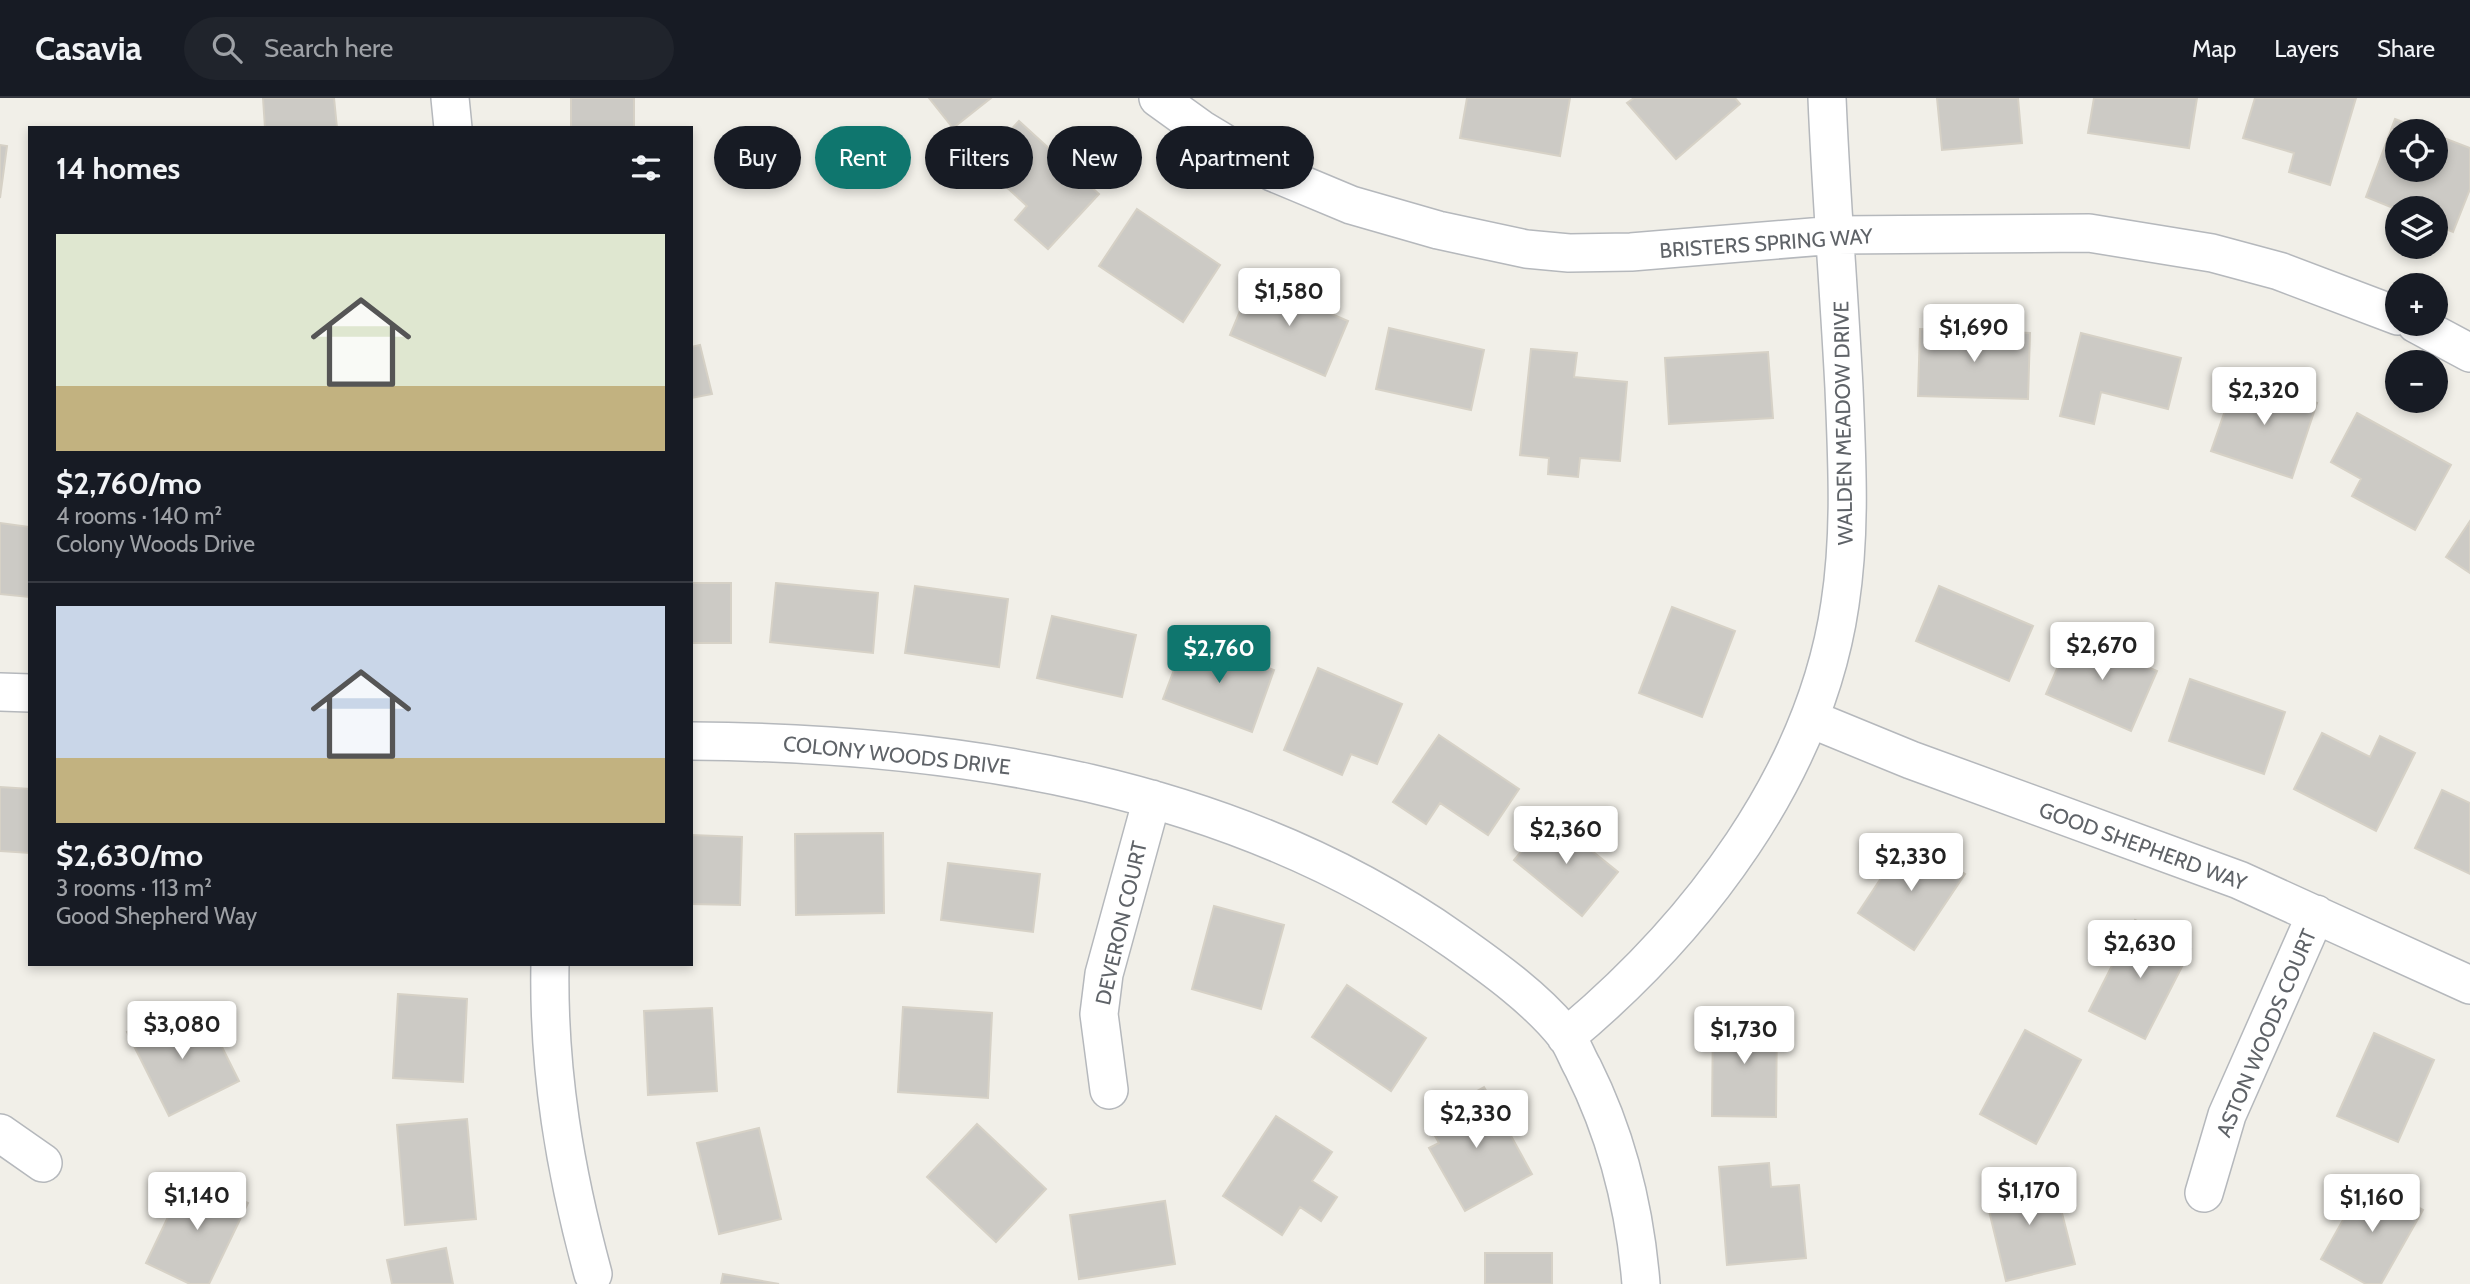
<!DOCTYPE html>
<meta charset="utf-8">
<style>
:root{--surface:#171b24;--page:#20242c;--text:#f1f3f6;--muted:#9ea1a6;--line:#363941;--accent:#0f766e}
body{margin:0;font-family:Cabin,sans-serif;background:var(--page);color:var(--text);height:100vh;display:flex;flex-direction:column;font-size:26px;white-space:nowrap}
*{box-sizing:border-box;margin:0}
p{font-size:23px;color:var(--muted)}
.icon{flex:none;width:38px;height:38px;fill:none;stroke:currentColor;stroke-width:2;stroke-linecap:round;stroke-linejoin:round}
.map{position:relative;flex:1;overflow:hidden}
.sheet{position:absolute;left:28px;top:28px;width:665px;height:840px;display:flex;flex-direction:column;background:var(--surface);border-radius:0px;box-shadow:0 4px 10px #0003}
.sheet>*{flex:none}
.top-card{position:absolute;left:714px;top:28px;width:665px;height:63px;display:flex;gap:14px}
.controls{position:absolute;left:2385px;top:21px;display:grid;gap:14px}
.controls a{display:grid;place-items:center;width:63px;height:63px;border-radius:50%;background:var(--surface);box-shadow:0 4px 10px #0003;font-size:35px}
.price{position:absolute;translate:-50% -60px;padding:0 16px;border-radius:7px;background:#fff;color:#222;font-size:23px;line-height:46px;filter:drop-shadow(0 2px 4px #0008)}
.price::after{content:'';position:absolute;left:50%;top:42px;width:21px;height:16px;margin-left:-10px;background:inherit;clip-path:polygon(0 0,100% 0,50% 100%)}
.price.on{background:var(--accent);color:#fff}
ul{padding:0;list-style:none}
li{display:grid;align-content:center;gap:14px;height:371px;padding:0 28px}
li+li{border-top:2px solid var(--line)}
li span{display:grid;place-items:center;height:217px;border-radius:0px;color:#555}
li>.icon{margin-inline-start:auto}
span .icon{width:126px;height:126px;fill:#fffc;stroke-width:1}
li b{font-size:30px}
h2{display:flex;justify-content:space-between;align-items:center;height:84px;padding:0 28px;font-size:30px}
.pill{padding:0 24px;border-radius:32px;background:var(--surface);box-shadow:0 4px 10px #0003;font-size:24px;line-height:63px}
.pill.on{background:var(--accent);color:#fff}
header{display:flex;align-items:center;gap:42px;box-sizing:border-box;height:98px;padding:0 35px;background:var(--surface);border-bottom:2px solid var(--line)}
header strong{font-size:33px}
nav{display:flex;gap:38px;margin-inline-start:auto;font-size:24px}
.search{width:490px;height:63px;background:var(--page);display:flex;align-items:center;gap:18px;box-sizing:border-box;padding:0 24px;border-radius:38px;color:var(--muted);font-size:26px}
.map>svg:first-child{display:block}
.building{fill:#cccac5;stroke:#d6d1c6;stroke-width:2}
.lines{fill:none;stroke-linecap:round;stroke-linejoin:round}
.street-casing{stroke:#b5b8bc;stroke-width:40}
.street{stroke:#fff;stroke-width:37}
.labels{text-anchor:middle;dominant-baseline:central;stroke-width:7;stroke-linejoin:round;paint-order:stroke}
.street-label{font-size:21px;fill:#5f6368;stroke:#fff}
</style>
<header>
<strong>Casavia</strong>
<div class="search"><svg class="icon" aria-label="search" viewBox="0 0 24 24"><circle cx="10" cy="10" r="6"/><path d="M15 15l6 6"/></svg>Search here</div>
<nav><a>Map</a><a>Layers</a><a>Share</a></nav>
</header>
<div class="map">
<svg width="2470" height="1186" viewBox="0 0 2470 1186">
<rect width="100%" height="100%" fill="#f1efe8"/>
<path class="building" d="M263,0H334L337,30H265Z
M571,0H634V30H571Z
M929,0H991L953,30Z
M1467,0H1570L1560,58L1460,40Z
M1634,0H1735L1740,6L1676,61L1627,5Z
M1937,0H2018L2022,45L1942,52Z
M2094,0H2197L2189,50L2088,35Z
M2255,0H2356L2330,87L2289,74L2294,55L2243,40Z
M2395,21L2426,33H2398V72H2436V37L2470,50V91L2453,134L2436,127V110L2398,112L2366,99Z
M1019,23L1099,96L1048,151L1015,122L1027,108L980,65Z
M0,47L7,48L0,100Z
M1137,111L1220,167L1183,224L1099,168Z
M1253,182L1348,223L1325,278L1230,237Z
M1389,230L1484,252L1471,312L1376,291Z
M1920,231L2030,235L2028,301L1918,298Z
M2081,235L2181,260L2168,311L2101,294L2094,326L2060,318Z
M700,247L712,296L691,300V249Z
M1531,251L1577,255L1574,279L1627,284L1620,363L1580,360L1578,379L1548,376L1549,360L1520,357Z
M1768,254L1773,320L1669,326L1665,260Z
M2237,278L2317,305L2292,380L2211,353Z
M2357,315L2451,367L2415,432L2352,398L2361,381L2331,364Z
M2470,423V475L2446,459Z
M0,425L30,429L29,499L0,496Z
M691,485H731V545H691Z
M776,485L878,495L873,555L770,544Z
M915,488L1008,501L999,569L905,555Z
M1939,488L2033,528L2009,583L1916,543Z
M1672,509L1735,533L1702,619L1639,595Z
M1052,518L1136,537L1122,599L1037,580Z
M2072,536L2157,573L2131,633L2046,596Z
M1186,540L1274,572L1252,634L1163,601Z
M1318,570L1402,606L1377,666L1351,656L1342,677L1284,652Z
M2190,581L2285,614L2264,676L2169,643Z
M2322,635L2370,659L2380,638L2415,655L2376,733L2294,691Z
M1439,637L1519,691L1488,737L1440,705L1426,726L1393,704Z
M0,689L30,691V755L0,753Z
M2442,692L2470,705V776L2415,750Z
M1550,719L1618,774L1582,818L1514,762Z
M883,735L884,815L796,817L795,736Z
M691,737L742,739L740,807L691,806Z
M1909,738L1965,776L1914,852L1858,815Z
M948,765L1040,776L1033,834L941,822Z
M1214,808L1284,827L1261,911L1192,891Z
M2135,822L2191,851L2145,941L2089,913Z
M1347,887L1426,940L1391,993L1312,939Z
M398,896L467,901L463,984L393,980Z
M903,909L992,915L988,1000L898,994Z
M712,910L717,993L648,997L644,913Z
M172,912L183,933L208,921L239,983L169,1018L127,934Z
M1713,916L1777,917L1776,1019L1712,1018Z
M2025,932L2081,962L2036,1046L1980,1016Z
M2374,935L2434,962L2398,1044L2337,1018Z
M1484,989L1532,1076L1465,1113L1429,1050L1439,1045L1426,1022Z
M1276,1018L1332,1054L1312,1083L1337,1099L1321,1123L1300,1109L1282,1137L1223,1098Z
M467,1021L476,1121L405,1127L397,1027Z
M977,1026L1046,1091L996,1144L927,1079Z
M759,1030L781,1121L719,1136L697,1045Z
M1769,1065L1771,1089L1799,1087L1806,1160L1727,1167L1719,1069Z
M2052,1076L2075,1166L2006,1183L1984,1092Z
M188,1077L248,1105L209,1186H190L146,1165Z
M2366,1081L2423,1112L2381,1186H2366L2321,1161Z
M1165,1103L1175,1166L1079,1181L1070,1117Z
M446,1150L453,1186H392L387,1162Z
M1485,1155H1552V1186H1485Z
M723,1176L779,1186H721Z"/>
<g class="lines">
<defs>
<path id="street" d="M450,0L453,30
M1158,0L1201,31L1272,74L1351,107L1438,132L1526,151L1569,155L1631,154L1836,137L2089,135L2212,155L2279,173L2398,218
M2416,226L2470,255
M0,594L30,595
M1811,621L1911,662L2239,782L2470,887
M691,643C957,645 1234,687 1455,843C1492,869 1538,902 1566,938C1573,947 1577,960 1583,970C1617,1038 1635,1111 1641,1186
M550,866C548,973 565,1073 593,1176
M1566,939C1697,830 1815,677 1840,506C1851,434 1847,363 1844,290C1839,193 1831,97 1827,0
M1109,992L1099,916L1104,876L1152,701
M0,1035L43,1065
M2204,1095L2227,1017L2316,816"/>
</defs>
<use href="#street" class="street-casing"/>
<use href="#street" class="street"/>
</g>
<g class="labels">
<g class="street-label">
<text transform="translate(1766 145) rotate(-4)">BRISTERS SPRING WAY</text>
<text transform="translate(1843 325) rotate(-91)">WALDEN MEADOW DRIVE</text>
<text transform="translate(897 657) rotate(6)">COLONY WOODS DRIVE</text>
<text transform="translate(2143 748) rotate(20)">GOOD SHEPHERD WAY</text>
<text transform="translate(1121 825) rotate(-77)">DEVERON COURT</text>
<text transform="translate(2266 935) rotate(-67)">ASTON WOODS COURT</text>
</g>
</g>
</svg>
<div class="controls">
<a><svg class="icon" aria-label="locate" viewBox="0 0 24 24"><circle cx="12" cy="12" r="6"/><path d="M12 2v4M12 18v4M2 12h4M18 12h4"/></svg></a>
<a><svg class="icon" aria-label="layers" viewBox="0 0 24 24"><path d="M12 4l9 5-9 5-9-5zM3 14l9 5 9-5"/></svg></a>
<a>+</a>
<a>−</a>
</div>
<b class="price" style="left:1289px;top:230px">$1,580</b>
<b class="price" style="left:1974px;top:266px">$1,690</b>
<b class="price" style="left:2264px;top:329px">$2,320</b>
<b class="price" style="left:2102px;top:584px">$2,670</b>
<b class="price on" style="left:1219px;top:587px">$2,760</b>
<b class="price" style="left:1566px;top:768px">$2,360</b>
<b class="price" style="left:1911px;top:795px">$2,330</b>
<b class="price" style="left:2140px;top:882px">$2,630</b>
<b class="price" style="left:182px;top:963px">$3,080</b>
<b class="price" style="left:1744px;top:968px">$1,730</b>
<b class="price" style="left:1476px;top:1052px">$2,330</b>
<b class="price" style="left:2029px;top:1129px">$1,170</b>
<b class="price" style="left:197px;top:1134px">$1,140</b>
<b class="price" style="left:2372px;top:1136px">$1,160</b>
<div class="top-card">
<a class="pill">Buy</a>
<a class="pill on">Rent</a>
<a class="pill">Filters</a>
<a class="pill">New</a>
<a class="pill">Apartment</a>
</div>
<section class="sheet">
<h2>14 homes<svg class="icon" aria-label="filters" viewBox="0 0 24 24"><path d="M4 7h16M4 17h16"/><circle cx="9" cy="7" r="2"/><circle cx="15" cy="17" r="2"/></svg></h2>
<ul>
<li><span style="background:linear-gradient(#dfe7d0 70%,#c2b280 0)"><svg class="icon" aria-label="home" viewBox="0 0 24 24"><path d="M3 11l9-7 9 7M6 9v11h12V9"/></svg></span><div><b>$2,760/mo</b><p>4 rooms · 140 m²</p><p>Colony Woods Drive</p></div></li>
<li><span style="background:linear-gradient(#c9d6e8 70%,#c2b280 0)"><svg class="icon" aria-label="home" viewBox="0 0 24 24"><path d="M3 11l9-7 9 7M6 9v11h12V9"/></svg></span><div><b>$2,630/mo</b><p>3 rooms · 113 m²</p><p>Good Shepherd Way</p></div></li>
</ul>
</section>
</div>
